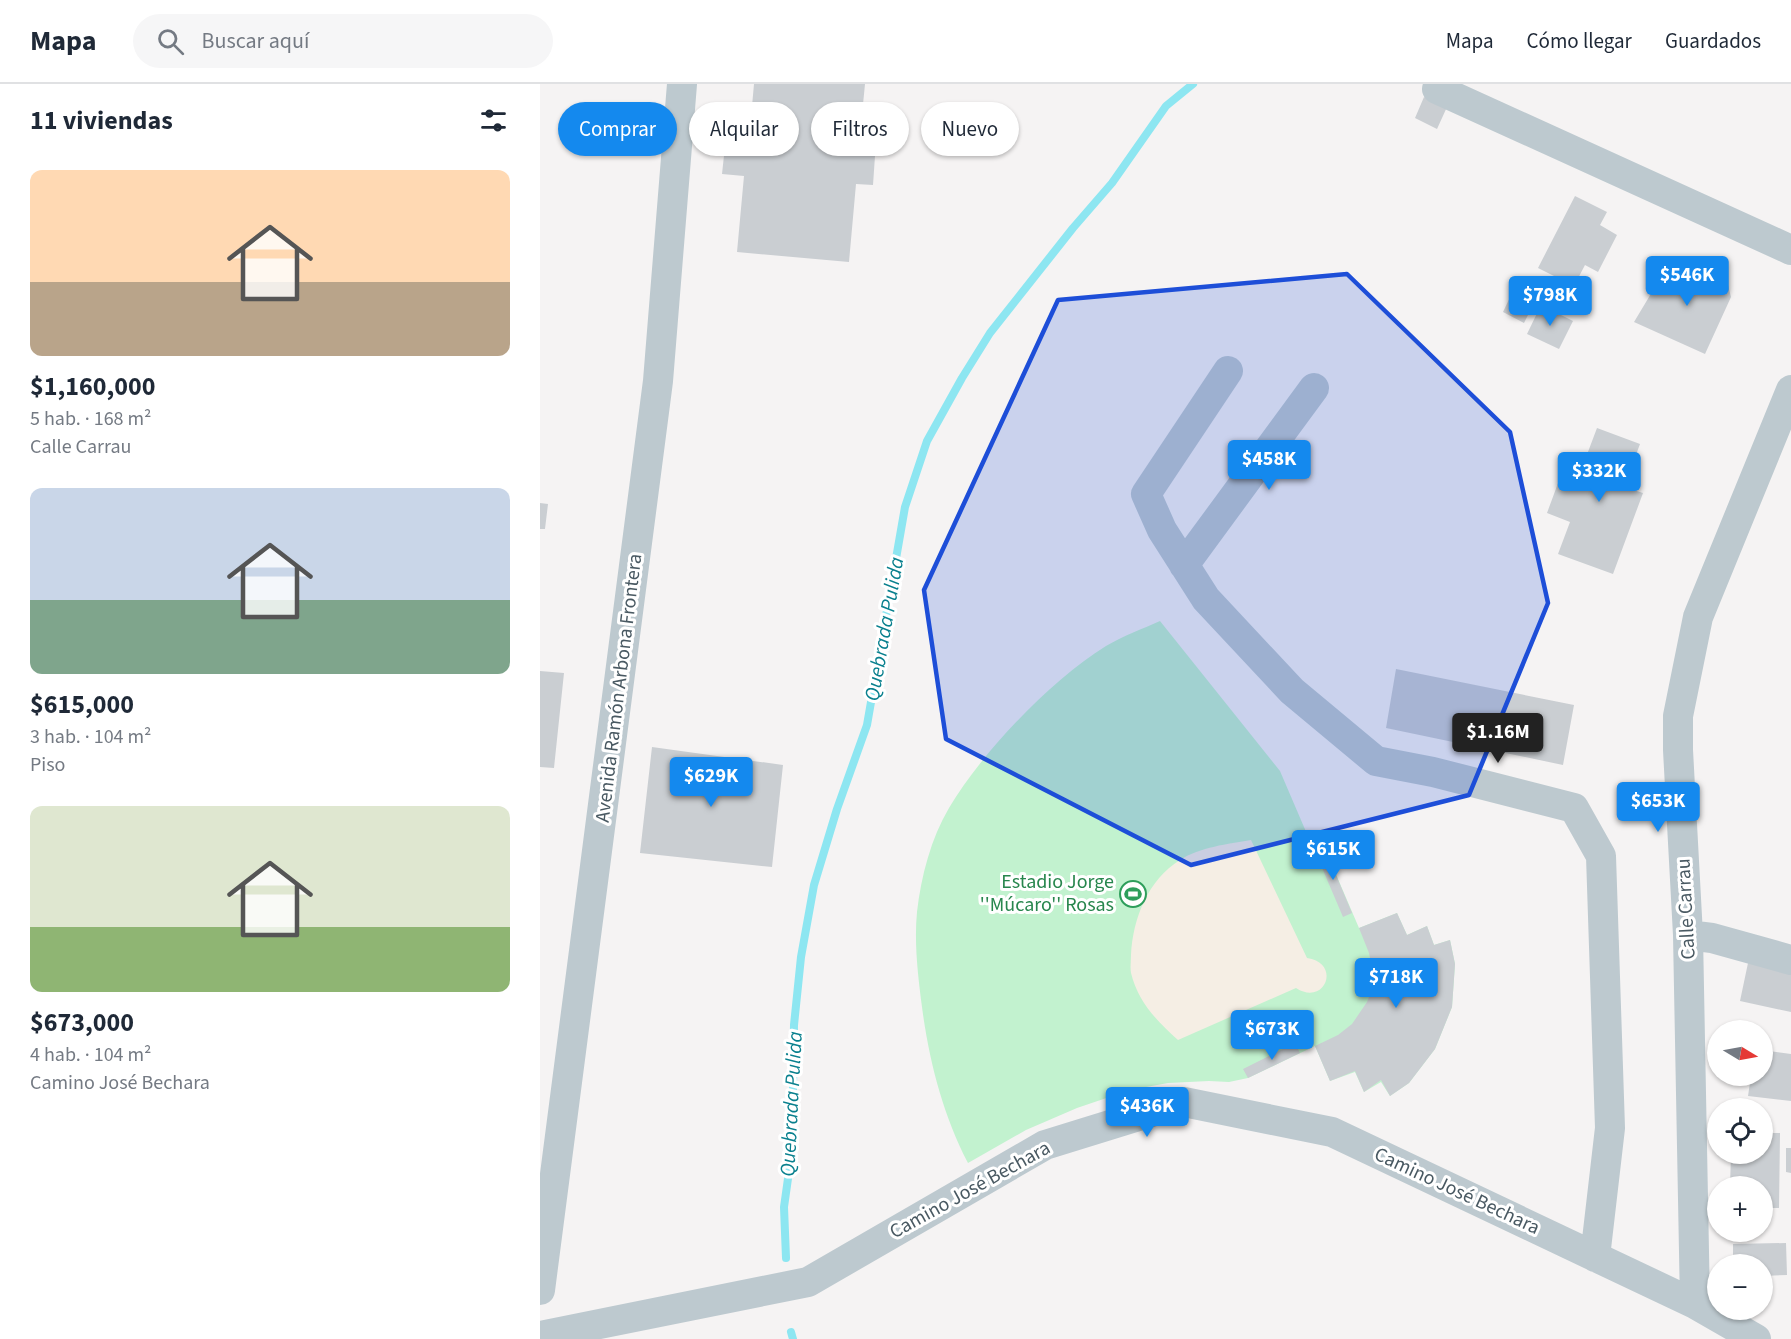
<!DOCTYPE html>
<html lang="es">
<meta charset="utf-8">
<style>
:root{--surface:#fff;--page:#f6f6f7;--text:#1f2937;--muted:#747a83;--line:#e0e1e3;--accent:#1489ee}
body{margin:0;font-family:"Source Sans 3",sans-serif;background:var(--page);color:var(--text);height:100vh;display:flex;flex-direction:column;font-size:22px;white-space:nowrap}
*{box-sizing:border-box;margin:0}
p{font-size:20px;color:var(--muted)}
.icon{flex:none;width:33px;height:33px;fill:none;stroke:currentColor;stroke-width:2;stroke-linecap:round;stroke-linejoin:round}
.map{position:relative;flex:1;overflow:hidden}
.sheet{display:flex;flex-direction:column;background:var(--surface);width:540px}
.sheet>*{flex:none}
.guide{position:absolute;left:18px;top:18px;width:570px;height:54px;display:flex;gap:12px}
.needle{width:39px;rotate:100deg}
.controls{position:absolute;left:1167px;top:936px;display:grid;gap:12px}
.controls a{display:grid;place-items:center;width:66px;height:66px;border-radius:50%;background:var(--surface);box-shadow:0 2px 4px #0004;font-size:30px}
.price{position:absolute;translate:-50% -51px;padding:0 14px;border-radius:6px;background:var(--accent);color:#fff;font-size:20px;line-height:39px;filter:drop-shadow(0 2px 3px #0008)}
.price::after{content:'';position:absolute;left:50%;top:36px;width:18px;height:14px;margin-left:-9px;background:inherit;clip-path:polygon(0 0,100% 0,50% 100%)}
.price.on{background:#222;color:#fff}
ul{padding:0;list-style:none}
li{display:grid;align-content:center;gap:12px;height:318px;padding:0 30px}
li span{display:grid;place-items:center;height:186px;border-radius:12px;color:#555}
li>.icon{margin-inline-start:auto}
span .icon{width:108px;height:108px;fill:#fffc;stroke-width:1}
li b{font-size:26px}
h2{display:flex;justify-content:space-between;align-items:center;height:72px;padding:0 30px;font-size:26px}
.pill{padding:0 21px;border-radius:27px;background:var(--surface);box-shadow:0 2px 4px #0004;font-size:21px;line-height:54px}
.pill.on{background:var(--accent);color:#fff}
header{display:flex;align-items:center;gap:36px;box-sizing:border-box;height:84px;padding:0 30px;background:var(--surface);border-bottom:2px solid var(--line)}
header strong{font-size:28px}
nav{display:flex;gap:33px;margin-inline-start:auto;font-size:21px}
.search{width:420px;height:54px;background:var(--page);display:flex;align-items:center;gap:15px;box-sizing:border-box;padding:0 21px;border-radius:33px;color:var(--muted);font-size:22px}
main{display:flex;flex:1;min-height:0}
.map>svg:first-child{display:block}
.green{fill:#c2f2cf}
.sand{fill:#f5eee4}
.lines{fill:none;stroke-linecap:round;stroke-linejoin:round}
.stream{stroke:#8de6f1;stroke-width:8}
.building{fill:#caced2}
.minor{stroke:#bdc9cf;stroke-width:30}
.marked{fill:#1d4ed8;fill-opacity:0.2;stroke:#1d4ed8;stroke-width:4.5;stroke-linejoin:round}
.labels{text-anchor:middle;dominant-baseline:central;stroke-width:6;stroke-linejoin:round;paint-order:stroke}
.street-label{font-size:20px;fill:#495962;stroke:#fff}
.leisure-label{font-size:20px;fill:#27864d;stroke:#fff;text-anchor:end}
.water-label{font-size:21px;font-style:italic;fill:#09808e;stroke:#fff}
</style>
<header>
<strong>Mapa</strong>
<div class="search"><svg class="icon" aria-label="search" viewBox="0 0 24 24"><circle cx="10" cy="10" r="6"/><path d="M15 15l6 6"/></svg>Buscar aquí</div>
<nav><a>Mapa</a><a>Cómo llegar</a><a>Guardados</a></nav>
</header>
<main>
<section class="sheet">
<h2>11 viviendas<svg class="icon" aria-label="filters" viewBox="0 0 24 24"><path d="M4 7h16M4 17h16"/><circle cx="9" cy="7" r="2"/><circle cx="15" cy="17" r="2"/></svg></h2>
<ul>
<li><span style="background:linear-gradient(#ffd9b3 60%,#b9a48a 0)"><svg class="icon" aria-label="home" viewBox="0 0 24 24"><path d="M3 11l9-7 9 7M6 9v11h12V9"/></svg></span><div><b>$1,160,000</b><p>5 hab. · 168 m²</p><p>Calle Carrau</p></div></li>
<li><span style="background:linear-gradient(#c9d6e8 60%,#7fa58c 0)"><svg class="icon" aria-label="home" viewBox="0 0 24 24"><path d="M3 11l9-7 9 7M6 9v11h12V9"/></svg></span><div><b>$615,000</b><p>3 hab. · 104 m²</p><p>Piso</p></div></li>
<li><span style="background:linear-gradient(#dfe7d0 65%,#8fb573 0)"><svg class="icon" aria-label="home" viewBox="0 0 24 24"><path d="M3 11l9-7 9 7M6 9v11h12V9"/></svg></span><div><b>$673,000</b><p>4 hab. · 104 m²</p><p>Camino José Bechara</p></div></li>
</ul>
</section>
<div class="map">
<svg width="1251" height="1255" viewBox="0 0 1251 1255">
<rect width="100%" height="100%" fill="#f5f3f3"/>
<path class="green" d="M620,537L740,687L773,764L783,760L819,844L857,829L867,851L887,842L894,861L910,856L915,880L912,923L895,965L869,999L850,1012L841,998L824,1008L815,988L790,997L775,962L708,994L689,998L669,997L628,999L590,1006L537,1024L486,1046L428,1079C403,1031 389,977 382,923C378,892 374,859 377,828C381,793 391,754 409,724C443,667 510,597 566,562C583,552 602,545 620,537Z"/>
<path class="sand" d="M711,756L767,874C802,879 785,923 756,904L638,956C617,937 598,918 591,889C590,883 591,877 591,871C593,834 608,796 640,776C660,763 688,760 711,756Z"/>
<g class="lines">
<path class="stream" d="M246,1174L244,1123L252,1066L254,941L261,873L274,801L297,725L327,641L365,423L387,357L422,294L450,249L533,144L572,99L626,22L653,0
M251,1248L253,1255"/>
</g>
<path class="building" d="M214,0H325L318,71L335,72L333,101L316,100L309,178L197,168L204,92L182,90L186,53L209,55Z
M884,13L907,23L897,45L875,34Z
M1035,112L1067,128L1060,141L1077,151L1058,188L1045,181L1034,202L998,184Z
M1166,181L1172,198L1186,193L1191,213L1165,270L1094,238L1124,188L1151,182Z
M973,207L994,219L984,239L963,228Z
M1001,221L1033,237L1019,265L987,250Z
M1057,344L1100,360L1084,403L1103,409L1073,490L1018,470L1030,438L1007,429L1021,391L1037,397Z
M0,419L8,420L5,445H0Z
M856,585L1034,621L1023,681L846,644Z
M0,587L24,589L14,684L0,683Z
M112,663L243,681L232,783L100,769Z
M783,760L812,829L803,833L774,765Z
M857,829L867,851L887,842L894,861L910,856L915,880L912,923L895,965L869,999L850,1012L841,996L824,1008L815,987L790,997L775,962L798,951L812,940L827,918L831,908L834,895L829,869L819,844Z
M1208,879L1251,888V928L1200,917Z
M755,959L760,969L708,994L703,985Z
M1222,966L1251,970V1017L1208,1012L1211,992H1222Z
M1222,1049H1240L1239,1124H1222V1102H1190L1191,1070H1222Z
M1246,1064H1251V1089L1246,1088Z
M1246,1159L1247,1191L1222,1192V1180H1193V1160Z"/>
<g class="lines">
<path class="minor" d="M897,5L1251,166
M688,287L606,410L622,446L666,515L752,607L836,677L893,688L1034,724L1061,772L1070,1044L1055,1173
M644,481L774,304
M1148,851L1172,854L1251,876
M0,1206L118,297L142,0
M1155,1220L1148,851L1138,666V632L1158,533L1251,306
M0,1252L268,1198L505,1061L644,1018L792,1048L1155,1220L1216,1255"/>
</g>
<path class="marked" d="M807,190L970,348L1008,519L929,711L651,781L406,655L384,506L518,216Z"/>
<defs>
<symbol id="stadium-ring" viewBox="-11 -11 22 22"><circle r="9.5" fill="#fff" stroke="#2e9e5b" stroke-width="1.5"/><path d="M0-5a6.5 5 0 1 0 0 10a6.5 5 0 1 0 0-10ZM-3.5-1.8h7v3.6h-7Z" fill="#2e9e5b"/></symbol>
</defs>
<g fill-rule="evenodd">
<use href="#stadium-ring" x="578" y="795" width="30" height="30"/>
</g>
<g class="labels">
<g class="street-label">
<text transform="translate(79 604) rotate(-83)">Avenida Ramón Arbona Frontera</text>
<text transform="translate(1146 825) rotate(-93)">Calle Carrau</text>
<text transform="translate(430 1106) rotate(-29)">Camino José Bechara</text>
<text transform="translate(917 1107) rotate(25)">Camino José Bechara</text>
</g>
<g class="leisure-label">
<text x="574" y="798">Estadio Jorge<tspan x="574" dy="23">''Múcaro'' Rosas</tspan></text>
</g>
<g class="water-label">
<text transform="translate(344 545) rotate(-80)">Quebrada Pulida</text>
<text transform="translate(251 1020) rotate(-87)">Quebrada Pulida</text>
</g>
</g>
</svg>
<div class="controls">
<a><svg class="needle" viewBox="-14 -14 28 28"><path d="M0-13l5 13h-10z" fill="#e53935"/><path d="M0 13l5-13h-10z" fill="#747a83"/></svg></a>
<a><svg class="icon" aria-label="locate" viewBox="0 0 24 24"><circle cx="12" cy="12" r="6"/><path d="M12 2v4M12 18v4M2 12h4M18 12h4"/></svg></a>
<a>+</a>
<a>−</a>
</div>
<b class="price" style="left:1147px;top:223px">$546K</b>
<b class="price" style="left:1010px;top:243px">$798K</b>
<b class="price" style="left:729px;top:407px">$458K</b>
<b class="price" style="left:1059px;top:419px">$332K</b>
<b class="price on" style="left:958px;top:680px">$1.16M</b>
<b class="price" style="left:171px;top:724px">$629K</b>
<b class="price" style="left:1118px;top:749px">$653K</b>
<b class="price" style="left:793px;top:797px">$615K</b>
<b class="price" style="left:856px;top:925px">$718K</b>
<b class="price" style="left:732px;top:977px">$673K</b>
<b class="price" style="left:607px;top:1054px">$436K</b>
<div class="guide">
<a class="pill on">Comprar</a>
<a class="pill">Alquilar</a>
<a class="pill">Filtros</a>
<a class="pill">Nuevo</a>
</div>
</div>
</main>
